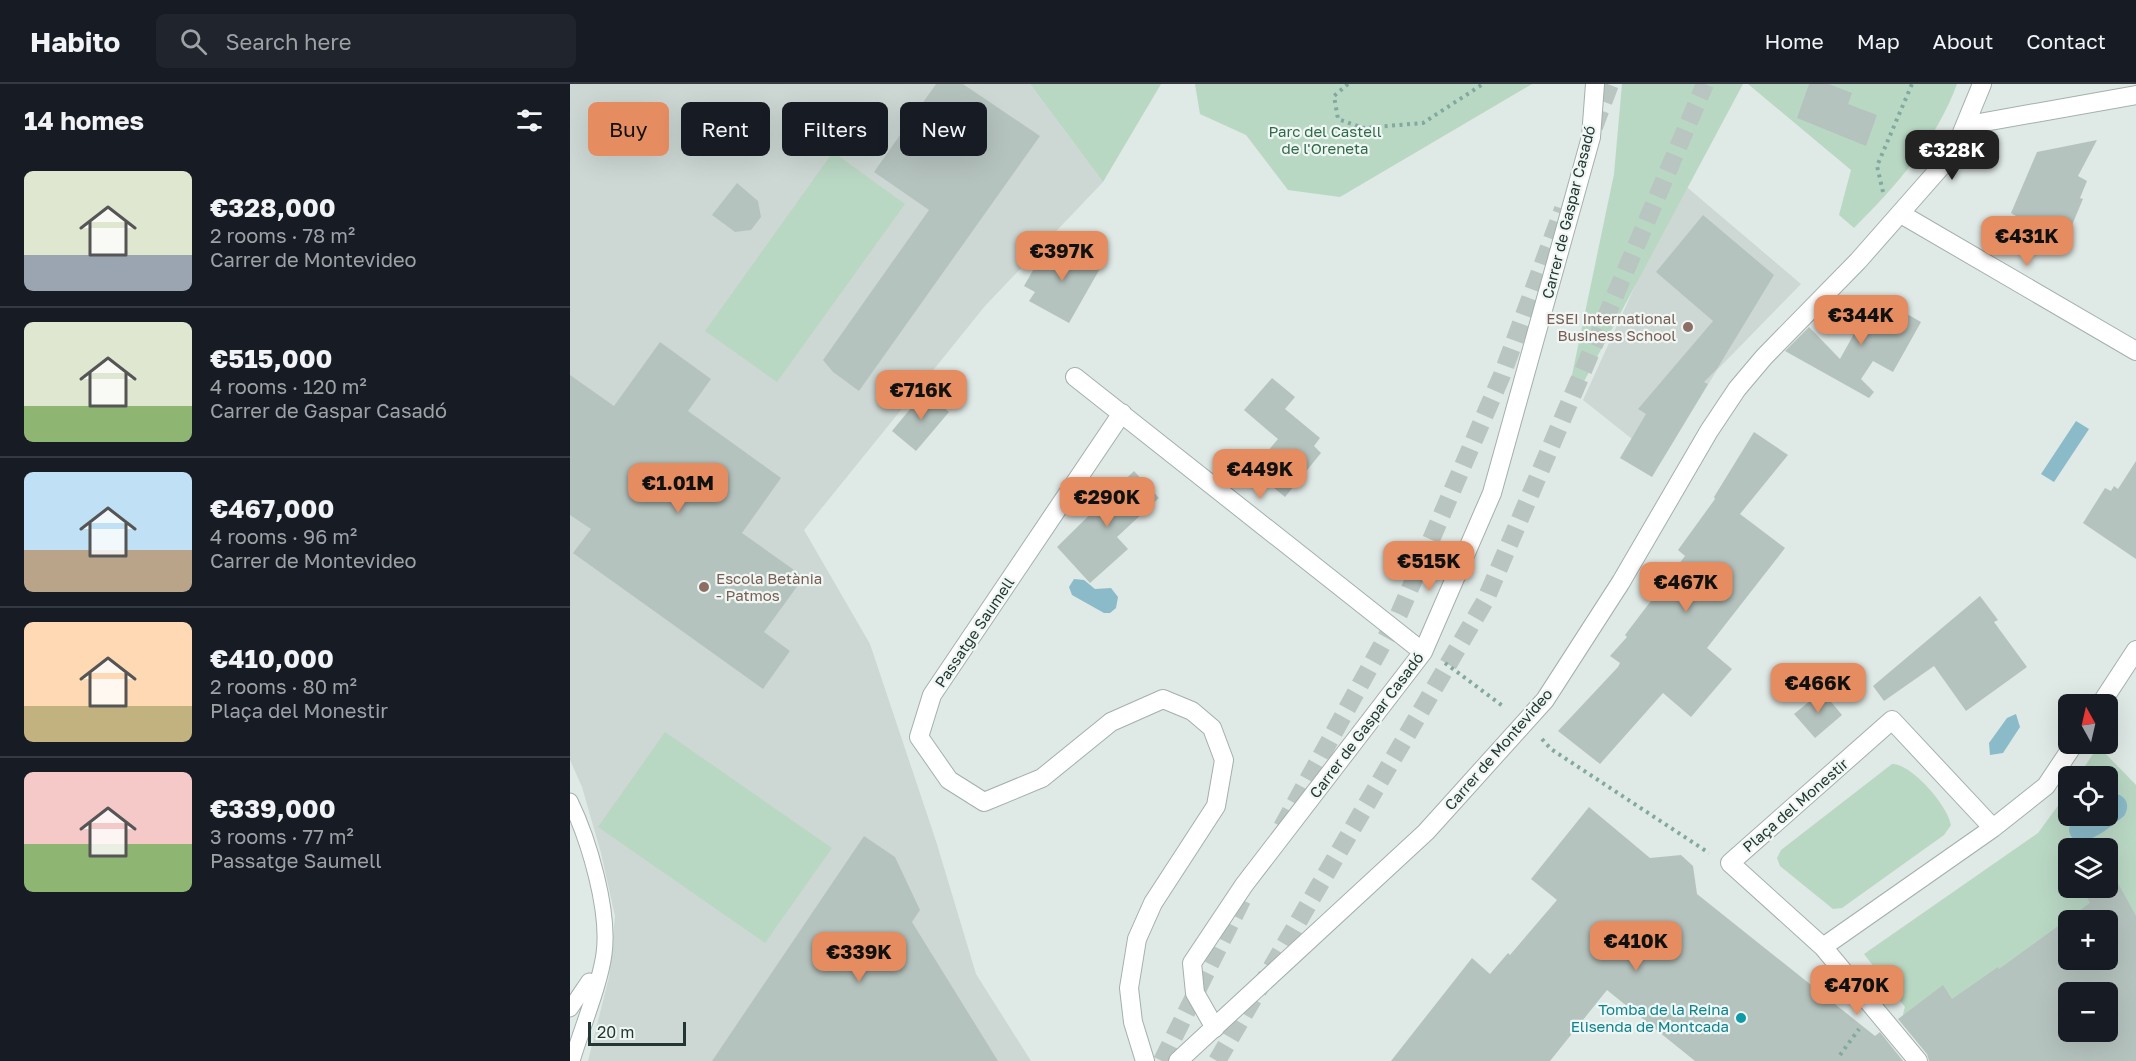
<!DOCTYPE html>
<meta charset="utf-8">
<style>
:root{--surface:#171b24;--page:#20242c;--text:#f1f3f6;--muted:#9ea1a6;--line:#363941;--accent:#e58c61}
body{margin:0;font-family:"Golos Text",sans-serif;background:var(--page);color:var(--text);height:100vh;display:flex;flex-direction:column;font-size:22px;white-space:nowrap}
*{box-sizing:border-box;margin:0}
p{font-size:20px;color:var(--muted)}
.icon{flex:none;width:33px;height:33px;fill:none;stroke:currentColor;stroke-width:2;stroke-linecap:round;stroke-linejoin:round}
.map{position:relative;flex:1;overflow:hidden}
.sheet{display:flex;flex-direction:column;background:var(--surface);width:570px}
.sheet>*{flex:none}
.banner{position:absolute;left:18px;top:18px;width:570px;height:54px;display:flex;gap:12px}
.needle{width:39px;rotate:352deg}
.tools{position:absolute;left:1488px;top:610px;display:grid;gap:12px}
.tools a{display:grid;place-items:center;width:60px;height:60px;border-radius:9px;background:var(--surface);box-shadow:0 6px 24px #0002;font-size:30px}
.scale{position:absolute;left:18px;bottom:15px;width:98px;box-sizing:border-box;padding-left:6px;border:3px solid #223733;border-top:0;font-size:16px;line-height:21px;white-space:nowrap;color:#223733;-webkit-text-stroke:4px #eff6f3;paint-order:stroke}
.price{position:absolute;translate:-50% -51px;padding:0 14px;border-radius:12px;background:var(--accent);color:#111;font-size:20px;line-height:39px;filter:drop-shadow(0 2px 3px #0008)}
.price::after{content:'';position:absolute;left:50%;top:36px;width:18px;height:14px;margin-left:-9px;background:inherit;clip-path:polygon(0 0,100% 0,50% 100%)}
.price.selected{background:#222;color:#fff}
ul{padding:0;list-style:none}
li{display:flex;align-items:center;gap:18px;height:150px;padding:0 24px}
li+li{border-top:2px solid var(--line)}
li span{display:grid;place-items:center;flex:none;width:168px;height:120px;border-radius:9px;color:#555}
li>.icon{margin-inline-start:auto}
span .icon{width:72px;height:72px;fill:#fffc;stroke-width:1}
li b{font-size:26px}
h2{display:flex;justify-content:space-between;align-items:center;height:72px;padding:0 24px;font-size:26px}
.tag{padding:0 21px;border-radius:9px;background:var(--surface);box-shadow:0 6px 24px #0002;font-size:21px;line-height:54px}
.tag.selected{background:var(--accent);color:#111}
header{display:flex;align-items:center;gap:36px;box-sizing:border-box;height:84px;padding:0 30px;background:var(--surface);border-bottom:2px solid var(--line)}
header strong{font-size:28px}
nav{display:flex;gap:33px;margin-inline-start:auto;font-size:21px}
.search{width:420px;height:54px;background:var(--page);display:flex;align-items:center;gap:15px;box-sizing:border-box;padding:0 21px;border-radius:9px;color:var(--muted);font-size:22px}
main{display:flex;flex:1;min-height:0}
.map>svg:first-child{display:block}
.built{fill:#cdd8d4}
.green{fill:#b9d8c4;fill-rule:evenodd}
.water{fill:#8bbbc9}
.building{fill:#b5c3be;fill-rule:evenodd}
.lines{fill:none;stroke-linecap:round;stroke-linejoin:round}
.trunk-tunnel{stroke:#b9c5c1;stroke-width:18;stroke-dasharray:18 9;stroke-linecap:butt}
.service-casing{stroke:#a3b0ac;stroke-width:17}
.minor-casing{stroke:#a3b0ac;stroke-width:20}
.tertiary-casing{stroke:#a3b0ac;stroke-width:20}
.path{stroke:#82a9a0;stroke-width:4;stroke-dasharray:3 4.5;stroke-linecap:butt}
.service{stroke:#fff;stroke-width:15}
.minor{stroke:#fff;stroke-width:18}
.tertiary{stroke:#fff;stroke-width:18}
.education-dot{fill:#8d6e63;stroke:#eff6f3;stroke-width:2}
.culture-dot{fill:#0f9aa8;stroke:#eff6f3;stroke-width:2}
.labels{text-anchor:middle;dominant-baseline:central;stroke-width:4.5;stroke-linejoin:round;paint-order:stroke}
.park-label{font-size:15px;fill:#306a4b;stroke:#eff6f3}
.street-label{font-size:15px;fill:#223733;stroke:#eff6f3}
.education-label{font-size:15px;fill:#785e54;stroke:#eff6f3;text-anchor:end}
.culture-label{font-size:15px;fill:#0d838f;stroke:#eff6f3;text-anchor:end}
</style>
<header>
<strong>Habito</strong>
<div class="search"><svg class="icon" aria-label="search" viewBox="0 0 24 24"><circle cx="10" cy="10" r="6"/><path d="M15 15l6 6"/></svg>Search here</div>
<nav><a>Home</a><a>Map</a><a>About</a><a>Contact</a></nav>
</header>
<main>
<section class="sheet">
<h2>14 homes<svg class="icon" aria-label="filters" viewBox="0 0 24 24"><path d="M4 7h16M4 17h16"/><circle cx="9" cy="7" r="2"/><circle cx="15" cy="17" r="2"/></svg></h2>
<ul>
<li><span style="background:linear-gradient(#dfe7d0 70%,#9aa5b1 0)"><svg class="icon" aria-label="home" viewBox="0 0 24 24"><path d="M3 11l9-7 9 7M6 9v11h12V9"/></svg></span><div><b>€328,000</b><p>2 rooms · 78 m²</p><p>Carrer de Montevideo</p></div></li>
<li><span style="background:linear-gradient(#dfe7d0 70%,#8fb573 0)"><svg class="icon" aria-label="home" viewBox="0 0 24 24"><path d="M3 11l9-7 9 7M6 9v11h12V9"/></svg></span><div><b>€515,000</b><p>4 rooms · 120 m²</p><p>Carrer de Gaspar Casadó</p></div></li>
<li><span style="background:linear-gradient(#bfe0f5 65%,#b9a48a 0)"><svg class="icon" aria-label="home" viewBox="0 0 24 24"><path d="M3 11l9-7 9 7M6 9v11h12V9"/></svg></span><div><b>€467,000</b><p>4 rooms · 96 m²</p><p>Carrer de Montevideo</p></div></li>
<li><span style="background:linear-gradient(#ffd9b3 70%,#c2b280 0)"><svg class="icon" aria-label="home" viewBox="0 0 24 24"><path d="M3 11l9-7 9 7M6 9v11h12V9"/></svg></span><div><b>€410,000</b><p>2 rooms · 80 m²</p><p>Plaça del Monestir</p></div></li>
<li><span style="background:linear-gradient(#f6c9c9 60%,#8fb573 0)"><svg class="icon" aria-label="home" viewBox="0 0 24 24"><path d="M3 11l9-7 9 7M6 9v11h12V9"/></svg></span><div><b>€339,000</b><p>3 rooms · 77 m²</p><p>Passatge Saumell</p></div></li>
</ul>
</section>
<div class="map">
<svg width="1566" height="977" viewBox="0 0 1566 977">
<rect width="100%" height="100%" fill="#dfe9e5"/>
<path class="built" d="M0,0H460L533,98L415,222L234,446L300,560L366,757L406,890L461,977H18L39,893L45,832L31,769L12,703L0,676Z
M1112,99L1231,200L1147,286L1091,378L1013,316Z"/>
<path class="green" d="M460,0H591L533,98Z
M625,0H962L770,113L718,106L676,51L630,30Z
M1052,0H1173L1011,303L1002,291L1044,90Z
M1178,0H1387C1366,57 1326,102 1284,144L1269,131L1281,86Z
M263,68L335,120L207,298L135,247Z
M95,648L262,764L195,859L28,743Z
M1528,662L1566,701V977H1366L1333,930L1335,923L1294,870L1468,749L1498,708V732H1538V693H1508ZM1498,765H1538V804H1498ZM1498,837H1538V876H1498ZM1498,909H1538V948H1498Z
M1322,680C1342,680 1378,722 1381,741L1374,751L1272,824L1263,825L1210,782L1207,774L1211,766Z"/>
<path class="water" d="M1506,337L1519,345L1484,398L1471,390Z
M504,495L514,496L525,505L541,504L548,513L546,524L540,529H534L502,511L499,503Z
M1446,630L1450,643L1433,669L1420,671L1419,659L1437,634Z
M1543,709C1556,711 1561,721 1554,732C1542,741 1506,774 1499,747L1500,739L1508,732H1538V712Z"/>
<path class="building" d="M366,0H393L470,52L289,307L263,288L253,276L359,126L304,88Z
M1239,0H1259L1282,9L1278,20L1307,31L1296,62L1227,34Z
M1527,56L1508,92L1517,97L1510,114L1513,115L1502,141L1498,140L1492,154L1483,150L1482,153L1441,129L1467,68Z
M167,99L188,117L191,133L181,146L165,148L142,131Z
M1133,131L1204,191L1147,285L1134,298L1138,300L1082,393L1050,374L1076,330L1068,325L1143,237L1086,188Z
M493,159L532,181L499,239L459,217L465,208L454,202L470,174L482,179Z
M1305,212L1351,238L1323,288L1303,277L1291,295L1304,308L1299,314L1215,267L1239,243L1270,275Z
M90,258L141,295L118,327L211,394L172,449L234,493L194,548L220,567L193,605L3,469L21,445L0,431V291L44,322Z
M702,294L725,313L715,325L750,354L744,362L751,369L715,413L682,386L708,355L674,326Z
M355,307L379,328L346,367L322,347Z
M1184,348L1218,371L1170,430L1215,464L1137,564L1162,585L1121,633L1093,609L1030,680L988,647L1048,583L1050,579L1040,572L1057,553L1055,551L1115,472L1108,466L1145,415L1144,413Z
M1566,377V475L1513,439L1535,404L1541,407L1544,402L1548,405Z
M564,387L589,414L547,453L558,465L520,499L487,463Z
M1410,512L1428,536L1424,538L1457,583L1396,627L1364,582L1314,617L1303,602Z
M1252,607L1272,631L1245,654L1224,630Z
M1019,723L1080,774L1111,771L1123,782L1127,810L1305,952L1310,948L1333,977H1125L1037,906L980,977H821L902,874L920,890L938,869L940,871L987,816L961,795Z
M294,752L325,773L350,826L342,838L428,977H142Z
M1544,792L1566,832V977H1359L1357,970L1328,935L1373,901L1382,915L1428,883L1429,885L1520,819L1514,808L1522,804H1538V796ZM1498,837H1538V876H1498ZM1498,909H1538V948H1498Z"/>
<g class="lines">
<path class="trunk-tunnel" d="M1024,43L1040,0
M712,743L829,530L932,291L993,125
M592,977L674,812
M647,977L915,517L1135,0"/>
<defs>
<path id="service" d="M0,717C19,756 40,827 34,870C30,901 11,946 2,977
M0,925L19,897"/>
<path id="minor" d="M1398,41L1566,11
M1331,130L1566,267
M505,293L853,568
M552,329L362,611L349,653L379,696L414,718L472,694L541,638L593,615L622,627L642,644L654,676L646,722L583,819L567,855L559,904L563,938L575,977
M1530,621L1566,566
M1423,744L1322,636L1160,779L1253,863L1423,744L1476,702L1504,660
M1253,863L1348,977
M645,944L625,909L622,879L674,801L853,568L922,409L1021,53L1025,0"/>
<path id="tertiary" d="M608,977L856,748L975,616L1051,498L1139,347L1167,305L1194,273L1288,177L1384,68L1412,0"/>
</defs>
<use href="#service" class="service-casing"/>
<use href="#minor" class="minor-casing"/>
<use href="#tertiary" class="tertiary-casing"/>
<path class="path" d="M778,0L764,12L768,35L793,44L853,39L913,0
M1313,108L1307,82L1342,0
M875,579L934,623
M972,655L981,665L1139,769
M1270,971L1289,945"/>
<use href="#service" class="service"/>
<use href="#minor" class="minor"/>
<use href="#tertiary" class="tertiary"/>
</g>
<g class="education-dot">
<circle cx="1118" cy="243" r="6"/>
<circle cx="134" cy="503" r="6"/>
</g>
<circle class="culture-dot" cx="1171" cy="934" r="6"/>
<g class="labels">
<g class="park-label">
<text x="755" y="47">Parc del Castell<tspan x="755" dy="17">de l'Oreneta</tspan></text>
</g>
<g class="street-label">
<text transform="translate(998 128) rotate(-76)">Carrer de Gaspar Casadó</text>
<text transform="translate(404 548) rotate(-56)">Passatge Saumell</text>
<text transform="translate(796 641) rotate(-53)">Carrer de Gaspar Casadó</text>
<text transform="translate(928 665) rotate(-49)">Carrer de Montevideo</text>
<text transform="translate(1225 721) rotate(-41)">Plaça del Monestir</text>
</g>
<g class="education-label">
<text x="1106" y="234">ESEI International<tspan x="1106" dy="17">Business School</tspan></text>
<text x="146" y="494" text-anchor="start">Escola Betània<tspan x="146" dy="17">- Patmos</tspan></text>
</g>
<g class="culture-label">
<text x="1159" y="925">Tomba de la Reina<tspan x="1159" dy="17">Elisenda de Montcada</tspan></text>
</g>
</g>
</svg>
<div class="tools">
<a><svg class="needle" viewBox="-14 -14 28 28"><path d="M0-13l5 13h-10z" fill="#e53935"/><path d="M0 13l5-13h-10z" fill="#9ea1a6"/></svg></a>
<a><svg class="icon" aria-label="locate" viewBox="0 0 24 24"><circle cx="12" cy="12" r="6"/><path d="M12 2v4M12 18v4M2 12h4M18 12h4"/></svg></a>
<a><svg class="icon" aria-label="layers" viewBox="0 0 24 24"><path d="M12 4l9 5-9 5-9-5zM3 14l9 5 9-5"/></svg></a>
<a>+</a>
<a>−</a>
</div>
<div class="scale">20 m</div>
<b class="price selected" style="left:1382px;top:97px">€328K</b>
<b class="price" style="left:1457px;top:183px">€431K</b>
<b class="price" style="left:492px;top:198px">€397K</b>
<b class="price" style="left:1291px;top:262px">€344K</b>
<b class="price" style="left:351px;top:337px">€716K</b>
<b class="price" style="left:690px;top:416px">€449K</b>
<b class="price" style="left:108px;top:430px">€1.01M</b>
<b class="price" style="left:537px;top:444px">€290K</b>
<b class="price" style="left:859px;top:508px">€515K</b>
<b class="price" style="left:1116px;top:529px">€467K</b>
<b class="price" style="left:1248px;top:630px">€466K</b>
<b class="price" style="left:1066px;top:888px">€410K</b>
<b class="price" style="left:289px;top:899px">€339K</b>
<b class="price" style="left:1287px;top:932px">€470K</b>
<div class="banner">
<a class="tag selected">Buy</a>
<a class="tag">Rent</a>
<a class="tag">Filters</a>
<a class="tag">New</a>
</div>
</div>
</main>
